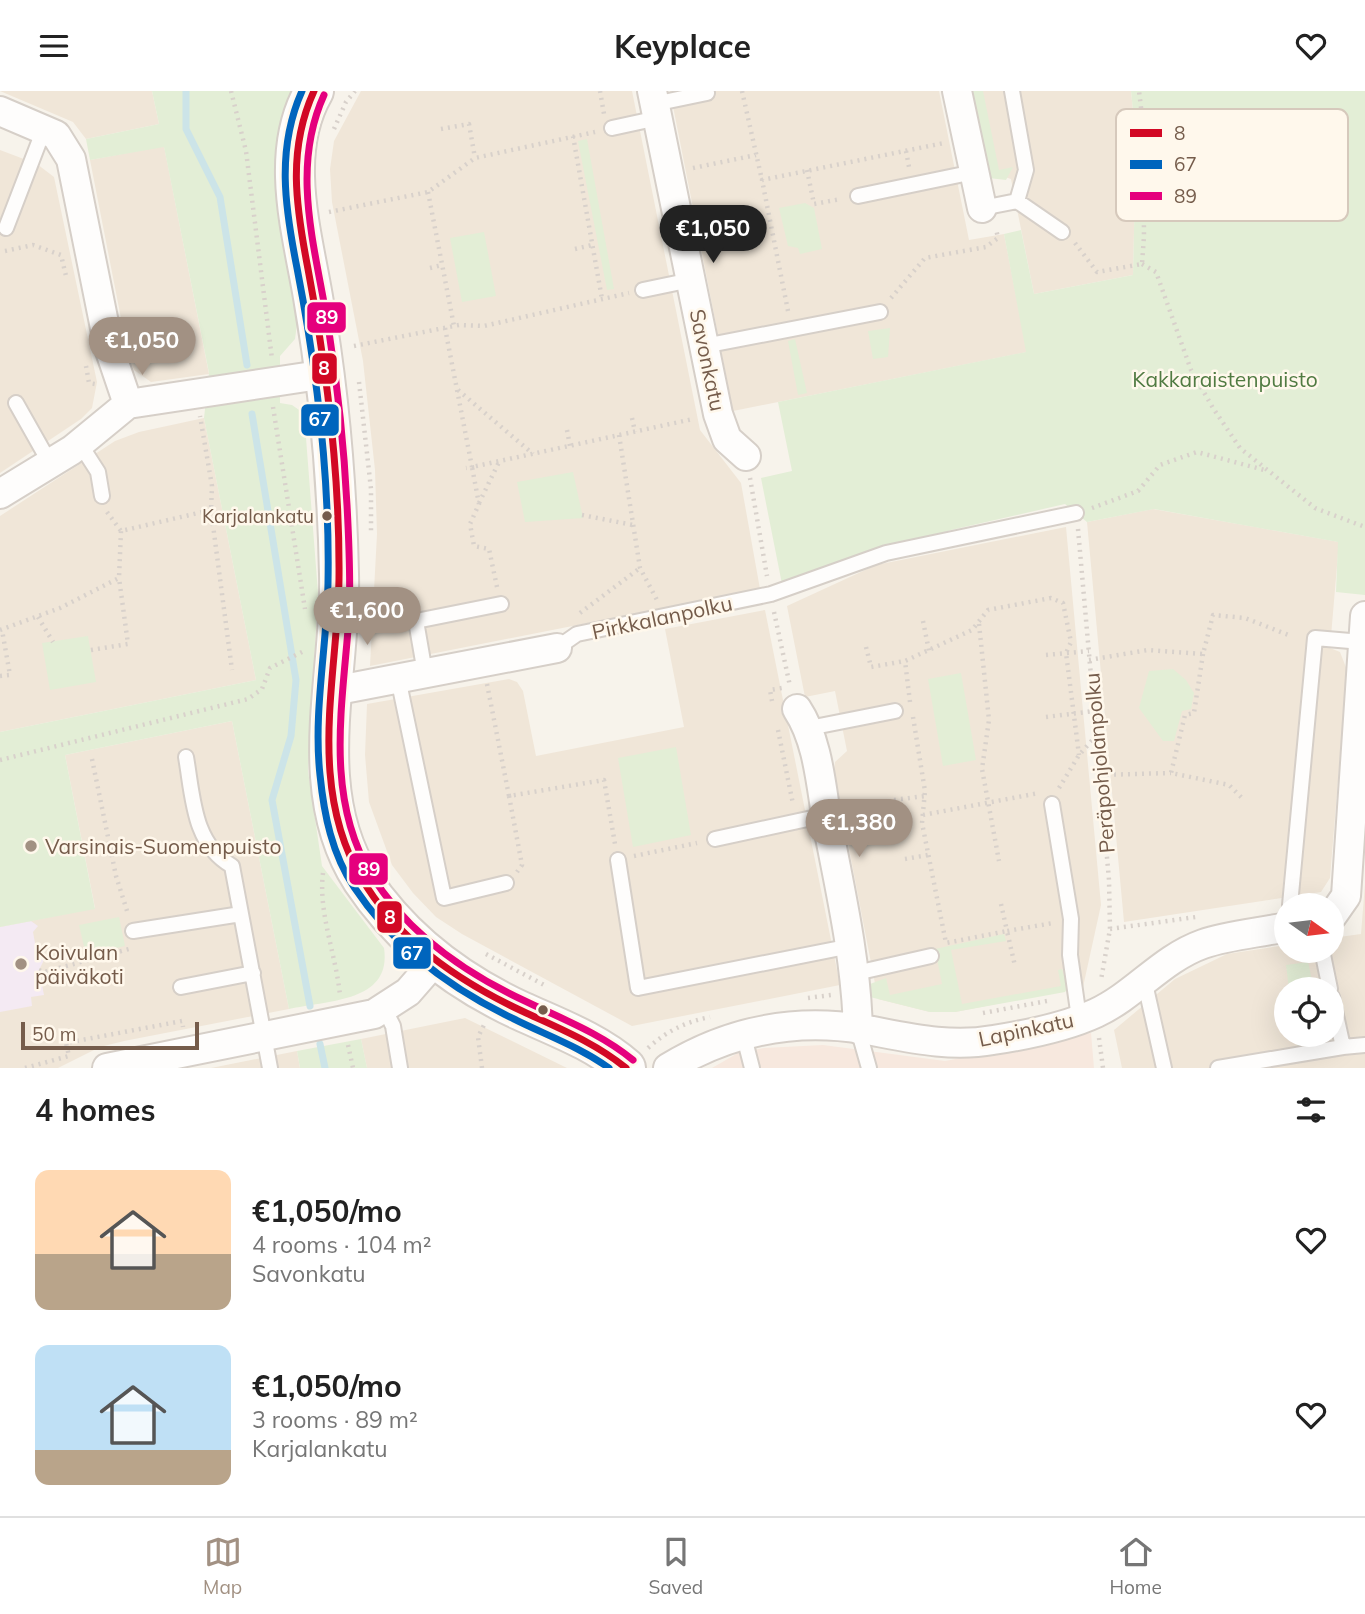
<!DOCTYPE html>
<meta charset="utf-8">
<style>
:root{--surface:#fff;--page:#f6f6f6;--text:#222;--muted:#767676;--line:#e0e0e0;--accent:#a29183}
body{margin:0;font-family:Mulish,sans-serif;background:var(--page);color:var(--text);height:100vh;display:flex;flex-direction:column;font-size:26px;white-space:nowrap}
*{box-sizing:border-box;margin:0}
p{font-size:23px;color:var(--muted)}
.icon{flex:none;width:38px;height:38px;fill:none;stroke:currentColor;stroke-width:2;stroke-linecap:round;stroke-linejoin:round}
.map{position:relative;height:977px;overflow:hidden}
.details{display:flex;flex-direction:column;background:var(--surface);flex:1}
.details>*{flex:none}
.needle{width:46px;rotate:104deg}
.buttons{position:absolute;left:1274px;top:802px;display:grid;gap:14px}
.buttons a{display:grid;place-items:center;width:70px;height:70px;border-radius:50%;background:var(--surface);box-shadow:0 7px 28px #0002;font-size:35px}
.scale{position:absolute;left:21px;bottom:18px;width:178px;box-sizing:border-box;padding-left:7px;border:4px solid #755c4b;border-top:0;font-size:19px;line-height:24px;white-space:nowrap;color:#755c4b;-webkit-text-stroke:5px #fff8ec;paint-order:stroke}
.price{position:absolute;translate:-50% -60px;padding:0 16px;border-radius:24px;background:var(--accent);color:#fff;font-size:23px;line-height:46px;filter:drop-shadow(0 2px 4px #0008)}
.price::after{content:'';position:absolute;left:50%;top:42px;width:21px;height:16px;margin-left:-10px;background:inherit;clip-path:polygon(0 0,100% 0,50% 100%)}
.price.active{background:#222;color:#fff}
ul{padding:0;list-style:none}
li{display:flex;align-items:center;gap:21px;height:175px;padding:0 35px}
li span{display:grid;place-items:center;flex:none;width:196px;height:140px;border-radius:14px;color:#555}
li>.icon{margin-inline-start:auto}
span .icon{width:84px;height:84px;fill:#fffc;stroke-width:1}
li b{font-size:30px}
h2{display:flex;justify-content:space-between;align-items:center;height:84px;padding:0 35px;font-size:30px}
header{display:flex;justify-content:space-between;align-items:center;height:91px;padding:0 35px;background:var(--surface);font-size:32px;font-weight:700}
.dock{display:flex;justify-content:space-around;align-items:center;height:98px;border-top:2px solid var(--line);background:var(--surface);font-size:19px;color:var(--muted)}
.dock a{display:grid;justify-items:center;gap:4px}
.dock .active{color:var(--accent)}
.map>svg:first-child{display:block}
.residential{fill:#f0e6d8;fill-rule:evenodd}
.commercial{fill:#f7e8de}
.education{fill:#f4eaf3}
.green{fill:#e3eed6}
.lines{fill:none;stroke-linecap:round;stroke-linejoin:round}
.stream{stroke:#cce4e8;stroke-width:7}
.lane-casing{stroke:#d6cfc8;stroke-width:18}
.street-casing{stroke:#d6cfc8;stroke-width:32}
.secondary-casing{stroke:#d6cfc8;stroke-width:42}
.path{stroke:#d8d1cb;stroke-width:4.5;stroke-dasharray:2 5;stroke-linecap:butt}
.lane{stroke:#fefdfc;stroke-width:14}
.street{stroke:#fefdfc;stroke-width:28}
.secondary{stroke:#fefdfc;stroke-width:38}
.bus-1-casing{stroke:#fff8ec;stroke-width:12}
.bus-2-casing{stroke:#fff8ec;stroke-width:12}
.bus-3-casing{stroke:#fff8ec;stroke-width:12}
.bus-1{stroke:#d20824;stroke-width:7}
.bus-2{stroke:#0065bd;stroke-width:7}
.bus-3{stroke:#e5007d;stroke-width:7}
.bus-dot{fill:#755c4b;stroke:#fff8ec;stroke-width:2.5}
.poi-dot{fill:#a29183;stroke:#fff8ec;stroke-width:2.5}
.labels{text-anchor:middle;dominant-baseline:central;stroke-width:5;stroke-linejoin:round;paint-order:stroke}
.bus-label{font-size:19px;fill:#755c4b;stroke:#fff8ec;text-anchor:end}
.street-label{font-size:21px;fill:#755c4b;stroke:#fff8ec}
.park-label{font-size:21px;fill:#517b42;stroke:#fff8ec}
.poi-label{font-size:21px;fill:#755c4b;stroke:#fff8ec;text-anchor:start}
.key{fill:#fff8ec;stroke:#d6c9bc;stroke-width:2}
.key-label{font-size:19px;fill:#755c4b}
.line-badge{stroke:#fff8ec;stroke-width:2.5}
.badge-label{font-size:19px;text-anchor:middle;font-weight:bold;fill:#fff}
</style>
<header><svg class="icon" aria-label="menu" viewBox="0 0 24 24"><path d="M4 6h16M4 12h16M4 18h16"/></svg>Keyplace<svg class="icon" aria-label="heart" viewBox="0 0 24 24"><path d="M12 20l-8-8c-3-5 5-10 8-4 3-6 11-1 8 4z"/></svg></header>
<div class="map">
<svg width="1365" height="977" viewBox="0 0 1365 977">
<rect width="100%" height="100%" fill="#f7f3eb"/>
<path class="residential" d="M0,0H152L159,33L86,48L73,31Z
M361,0H632L700,339L741,392L760,498L370,575L377,443L375,379L363,270L332,111L330,78L334,50Z
M670,0H939L969,149L1004,143L1027,261L733,320Z
M975,0H1131L1136,49L1133,184L1034,203L1011,88L993,82Z
M164,55L209,283L151,291L134,279L129,268L90,69Z
M0,59L37,73L54,86L97,291L92,317L81,328L0,382Z
M204,327L256,589L0,641V425L115,350L139,341Z
M1153,418L1339,451L1330,557L1340,561L1347,579L1330,787L1321,801L1124,831L1087,431Z
M1066,436L1101,814L1083,896L955,921H930L878,908L834,680L835,671L847,660L835,600L805,606L787,515L876,474Z
M765,519L840,894L632,935L462,843L436,826L413,802L392,774L369,711L365,664L367,613L509,588L517,591L523,600L536,665L684,636L665,538Z
M232,630L289,918L124,950L100,956L58,977H0V836L95,817L65,664Z
M1365,793V977H1122L1114,939L1175,888L1227,863L1286,854V859H1332V847L1361,843ZM1286,898H1332V943H1286Z
M465,927L567,977H367L361,948Z
M297,960L300,977H211Z"/>
<path class="commercial" d="M1091,942L1094,977H712L738,962L764,957L823,954L945,970Z"/>
<path class="education" d="M31,830L38,835L33,841L37,863L45,867L36,885L41,889L44,904L31,906L32,915L0,921V836Z"/>
<path class="green" d="M152,0H296L282,34L275,80L298,226L295,248L280,265V312L292,314L302,321L305,334L318,502L308,680L322,775L384,857C392,911 329,909 289,918L232,630L65,664L95,818L0,836V641L256,589L204,327L209,282L164,56L90,69L86,48L159,33Z
M969,0H983L999,79L1013,76L1006,89L989,87Z
M1131,0H1365V504L1336,501L1338,451L1154,418L1087,431L1065,413L951,439L782,493L761,387L792,380L778,311L1026,261L1004,143L1021,139L1034,203L1133,184L1136,49Z
M587,48L614,198L607,199L578,50Z
M805,112L814,117L822,158L800,163L798,157L788,155L779,117Z
M484,141L496,205L462,211L450,147Z
M890,237L888,266L873,268L868,240Z
M795,248L807,302L798,304L788,250Z
M573,381L583,427L525,431L517,391Z
M88,545L96,591L50,599L42,552Z
M1173,578L1186,589L1194,602L1191,618L1182,620L1174,650H1163L1139,617L1149,580Z
M961,582L976,669L943,675L928,588Z
M676,656L691,744L633,756L618,667Z
M119,826L125,855L86,864L79,834Z
M1004,843L1006,850L951,859L962,913L1061,895L1058,879L1062,878L1068,897L1065,901L955,921H930L870,906L868,900L870,893L886,887L890,904L942,893L935,858Z
M1308,871L1314,898H1289L1286,874Z
M1296,943H1321L1309,950V955L1298,957Z
M361,948L367,977H300L297,960Z"/>
<g class="lines">
<path class="stream" d="M186,0V38L220,106L247,274
M252,323L296,589L291,645L272,709L310,915
M320,953L325,977"/>
<defs>
<path id="lane" d="M654,13L707,2
M612,37L658,27
M858,105L974,81
M1017,110L1062,141
M982,117L1017,110L1026,79L1012,0
M6,137L44,38
M643,199L691,189
M704,255L880,221
M16,312L51,374
M80,353L98,381L102,405
M557,557L577,543L771,503L886,462L1076,422
M425,582L416,530L501,513
M398,587L444,807L506,792
M809,637L895,620
M186,666C193,706 193,753 232,775L270,977
M1052,713L1071,828L1070,864L1079,927
M715,748L826,724
M618,769L638,897L851,855
M1290,814L1315,547L1362,551
M133,840L241,823
M1322,859L1330,898
M856,882L931,865
M1144,888L1164,977
M181,896L253,882
M1332,906L1343,956L1365,954
M384,917L393,935L400,977
M858,938L869,977
M743,942L752,977
M1218,977L1343,956"/>
<path id="street" d="M652,0L718,323L727,348L746,365
M957,0L982,117
M0,20L56,44L71,68L109,257L128,313
M0,403L72,359L128,313L326,283
M333,600L557,557
M797,618C819,651 821,697 828,736C841,803 856,869 858,938
M1332,825L1346,805L1365,525
M107,977L374,923L408,901L435,870
M668,977C727,941 792,927 862,938C906,946 948,957 993,949C1026,944 1066,936 1096,922C1135,904 1161,868 1203,853C1229,844 1259,842 1286,836"/>
<path id="secondary" d="M314,0C278,62 302,141 313,206C329,298 337,389 339,483C342,583 303,698 362,789C402,849 456,890 521,920C556,936 597,951 626,977"/>
</defs>
<use href="#lane" class="lane-casing"/>
<use href="#street" class="street-casing"/>
<use href="#secondary" class="secondary-casing"/>
<path class="path" d="M231,0L246,60L272,268
M600,0L604,23
M742,0L762,89
M334,38L346,11L355,0
M441,38L469,33L475,67
M573,45L602,208
M906,60L909,76
M693,77L756,64
M807,79L814,113L841,108
M428,101L454,235
M329,121L428,101L475,67L595,41
M1075,152L1097,181L1142,173L1144,145L1143,33L1139,0
M575,158L592,154
M5,160L33,154L61,164L66,185
M1142,173L1156,181L1191,279L1213,317L1240,357L1315,417L1365,436
M430,177L442,174
M891,207L925,167L986,156L998,147L996,138
M788,220L762,89L944,52
M445,237L472,376L466,377
M354,255L459,234L484,235L629,202
M86,275L89,292L95,293
M359,291L371,398V442
M458,299L533,363
M273,316L305,518
M632,327L635,341
M567,339L570,355
M619,344L640,477L657,509
M750,387L767,485
M479,412L499,371
M1092,417L1138,400L1160,374L1197,361L1268,380
M211,419L232,579
M107,421L121,440L211,419L212,395L200,325
M582,424L633,434
M1078,438L1109,789L1110,838L1101,889
M497,496L489,458L474,455L470,433L479,413L472,376L693,328
M774,521L790,595
M580,522L640,477
M38,526L53,551
M923,530L929,560
M979,533L989,629L982,678L999,770
M0,539L60,517L119,487L121,440
M866,556L871,576L905,570
M91,559L128,553L119,487
M1203,563L1194,622L1185,624L1171,682L1229,694L1244,709
M1046,564L1089,560
M1089,569L1148,559L1203,563L1213,524L1245,527L1291,545
M0,585L10,584L2,539
M487,593L509,705L604,689L615,753
M772,610L770,599L782,597
M910,611L905,570L972,539L988,519L1051,507L1063,512L1071,551L1066,562L1079,664
M913,626L925,700L922,732L946,852L1007,840L1015,875
M1046,626L1094,620
M778,639L793,713
M92,668L116,785L128,823
M0,669L248,608L262,598L270,577L306,559
M1100,684L1171,682
M1059,697L1079,664L1096,645
M509,705L522,774L517,781
M894,709L925,705
M923,724L1039,702
M634,765L697,752
M905,768L928,764
M323,782C318,821 336,864 340,904
M1001,813L1007,840L1053,832
M1110,838L1196,826
M486,863L546,895
M39,879L44,881L129,858
M808,907L831,904
M983,922L1047,910
M1099,947L1103,977
M348,954L353,977
M648,957C667,940 685,931 710,926
M25,977L69,965L66,952L182,930L183,936
M482,977L478,946L484,934"/>
<use href="#lane" class="lane"/>
<use href="#street" class="street"/>
<use href="#secondary" class="secondary"/>
<defs>
<path id="bus-1" d="M314,0C287,59 296,116 308,178C327,279 340,385 339,488C338,552 325,617 330,681C333,719 342,755 362,788C397,848 460,891 522,920C558,937 594,951 626,977"/>
<path id="bus-2" d="M302,0C276,58 285,117 297,177C317,280 330,387 328,492C327,556 313,621 320,684C324,724 332,763 354,796C393,855 451,898 514,928C546,944 580,956 609,977"/>
<path id="bus-3" d="M324,4C289,81 317,161 329,241C338,298 344,356 347,414C349,451 351,488 349,526C343,612 324,705 371,783C406,841 465,882 525,910C562,928 600,942 633,969"/>
</defs>
<use href="#bus-1" class="bus-1-casing"/>
<use href="#bus-2" class="bus-2-casing"/>
<use href="#bus-3" class="bus-3-casing"/>
<use href="#bus-1" class="bus-1"/>
<use href="#bus-2" class="bus-2"/>
<use href="#bus-3" class="bus-3"/>
</g>
<g class="bus-dot">
<circle cx="327" cy="425" r="6"/>
<circle cx="543" cy="919" r="6"/>
</g>
<g class="poi-dot">
<circle cx="31" cy="755" r="7"/>
<circle cx="21" cy="873" r="7"/>
</g>
<g class="labels">
<g class="bus-label">
<text x="314" y="425">Karjalankatu</text>
</g>
<g class="street-label">
<text transform="translate(708 269) rotate(78)">Savonkatu</text>
<text transform="translate(662 526) rotate(-12)">Pirkkalanpolku</text>
<text transform="translate(1099 672) rotate(-95)">Peräpohjolanpolku</text>
<text transform="translate(1026 938) rotate(-12)">Lapinkatu</text>
</g>
<g class="park-label">
<text x="1225" y="288">Kakkaraistenpuisto</text>
</g>
<g class="poi-label">
<text x="45" y="755">Varsinais-Suomenpuisto</text>
<text x="35" y="861">Koivulan<tspan x="35" dy="24">päiväkoti</tspan></text>
</g>
</g>
<rect x="1116" y="18" width="232" height="112" rx="10" class="key"/>
<rect x="1130" y="38" width="32" height="8" fill="#d20824"/>
<rect x="1130" y="69" width="32" height="9" fill="#0065bd"/>
<rect x="1130" y="101" width="32" height="8" fill="#e5007d"/>
<g class="key-label">
<text x="1174" y="49">8</text>
<text x="1174" y="80">67</text>
<text x="1174" y="112">89</text>
</g>
<g class="line-badge">
<rect x="306" y="210" width="41" height="33" rx="7" fill="#e5007d"/>
<rect x="311" y="261" width="27" height="33" rx="7" fill="#d20824"/>
<rect x="300" y="312" width="40" height="34" rx="7" fill="#0065bd"/>
<rect x="348" y="761" width="41" height="34" rx="7" fill="#e5007d"/>
<rect x="376" y="809" width="27" height="34" rx="7" fill="#d20824"/>
<rect x="392" y="845" width="40" height="34" rx="7" fill="#0065bd"/>
</g>
<g class="badge-label">
<text x="327" y="233">89</text>
<text x="324" y="284">8</text>
<text x="320" y="335">67</text>
<text x="369" y="785">89</text>
<text x="390" y="833">8</text>
<text x="412" y="869">67</text>
</g>
</svg>
<div class="buttons">
<a><svg class="needle" viewBox="-14 -14 28 28"><path d="M0-13l5 13h-10z" fill="#e53935"/><path d="M0 13l5-13h-10z" fill="#767676"/></svg></a>
<a><svg class="icon" aria-label="locate" viewBox="0 0 24 24"><circle cx="12" cy="12" r="6"/><path d="M12 2v4M12 18v4M2 12h4M18 12h4"/></svg></a>
</div>
<div class="scale">50 m</div>
<b class="price active" style="left:713px;top:174px">€1,050</b>
<b class="price" style="left:142px;top:286px">€1,050</b>
<b class="price" style="left:367px;top:556px">€1,600</b>
<b class="price" style="left:859px;top:768px">€1,380</b>
</div>
<section class="details">
<h2>4 homes<svg class="icon" aria-label="filters" viewBox="0 0 24 24"><path d="M4 7h16M4 17h16"/><circle cx="9" cy="7" r="2"/><circle cx="15" cy="17" r="2"/></svg></h2>
<ul>
<li><span style="background:linear-gradient(#ffd9b3 60%,#b9a48a 0)"><svg class="icon" aria-label="home" viewBox="0 0 24 24"><path d="M3 11l9-7 9 7M6 9v11h12V9"/></svg></span><div><b>€1,050/mo</b><p>4 rooms · 104 m²</p><p>Savonkatu</p></div><svg class="icon" aria-label="heart" viewBox="0 0 24 24"><path d="M12 20l-8-8c-3-5 5-10 8-4 3-6 11-1 8 4z"/></svg></li>
<li><span style="background:linear-gradient(#bfe0f5 75%,#b9a48a 0)"><svg class="icon" aria-label="home" viewBox="0 0 24 24"><path d="M3 11l9-7 9 7M6 9v11h12V9"/></svg></span><div><b>€1,050/mo</b><p>3 rooms · 89 m²</p><p>Karjalankatu</p></div><svg class="icon" aria-label="heart" viewBox="0 0 24 24"><path d="M12 20l-8-8c-3-5 5-10 8-4 3-6 11-1 8 4z"/></svg></li>
</ul>
</section>
<nav class="dock">
<a class="active"><svg class="icon" aria-label="map" viewBox="0 0 24 24"><path d="M3 6l6-2 6 2 6-2v14l-6 2-6-2-6 2zM9 4v14M15 6v14"/></svg>Map</a>
<a><svg class="icon" aria-label="saved" viewBox="0 0 24 24"><path d="M7 4h10v16l-5-4-5 4z"/></svg>Saved</a>
<a><svg class="icon" aria-label="home" viewBox="0 0 24 24"><path d="M3 11l9-7 9 7M6 9v11h12V9"/></svg>Home</a>
</nav>
